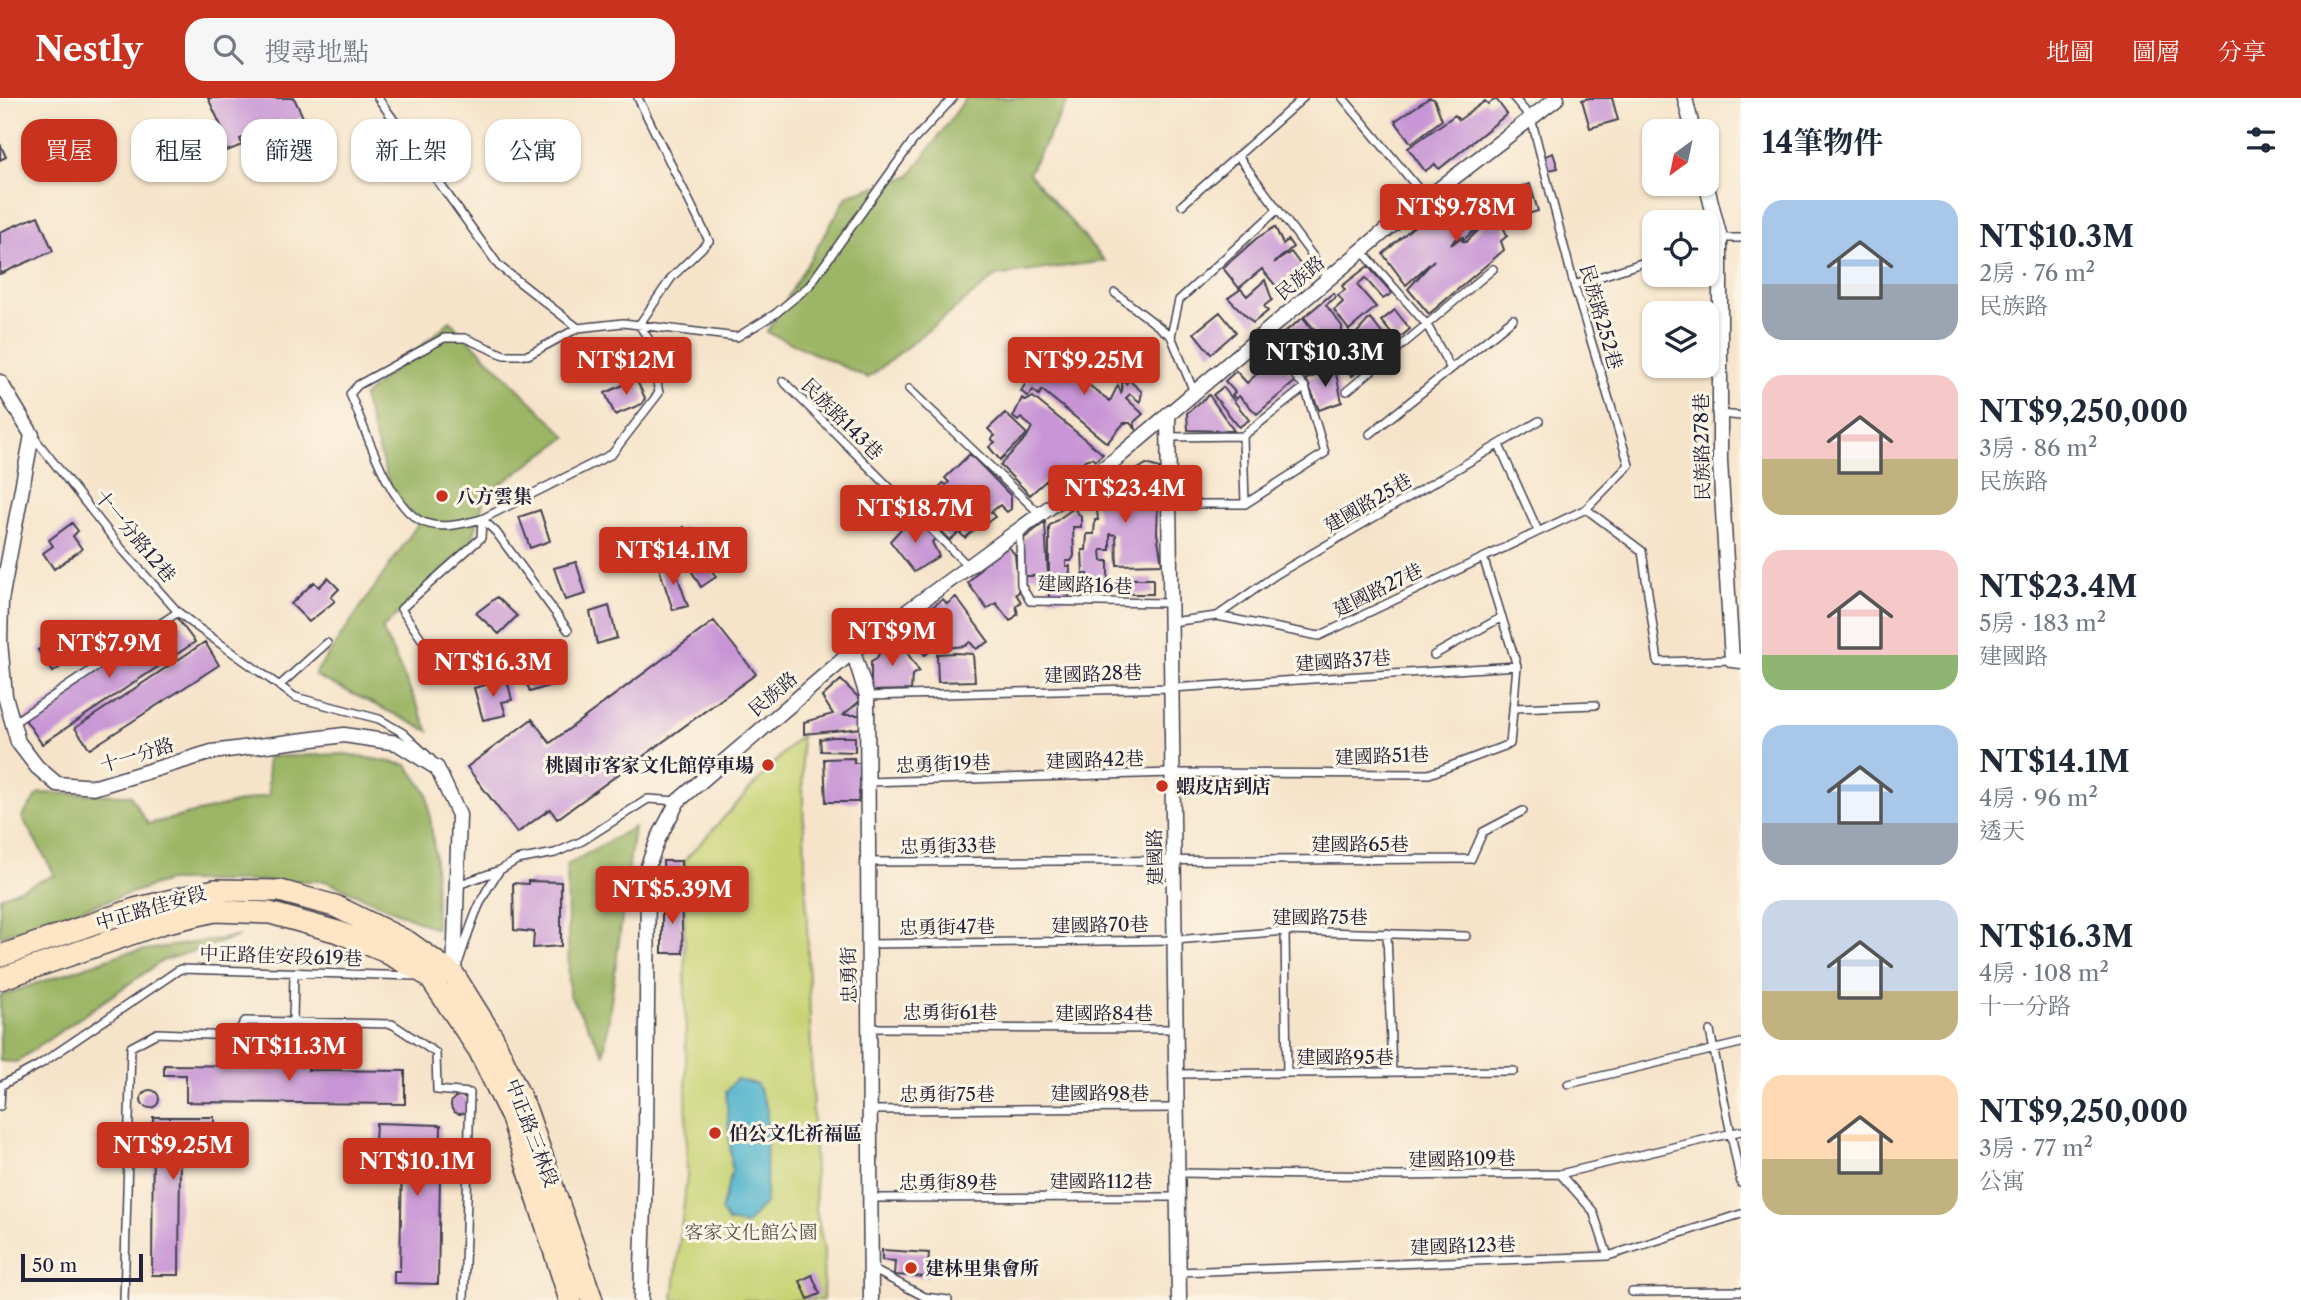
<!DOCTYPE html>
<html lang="zh-TW">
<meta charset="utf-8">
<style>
:root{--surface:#fff;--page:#f6f6f7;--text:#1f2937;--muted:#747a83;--accent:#c8321e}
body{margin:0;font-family:"Libre Caslon Text","Noto Serif TC",serif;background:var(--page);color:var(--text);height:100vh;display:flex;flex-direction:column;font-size:26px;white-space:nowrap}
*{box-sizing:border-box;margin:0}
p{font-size:23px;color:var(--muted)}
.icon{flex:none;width:38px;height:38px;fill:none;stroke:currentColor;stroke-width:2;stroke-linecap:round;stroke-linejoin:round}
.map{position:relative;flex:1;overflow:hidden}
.panel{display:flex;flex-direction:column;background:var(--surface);width:560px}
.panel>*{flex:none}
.guide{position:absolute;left:21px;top:21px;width:665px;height:63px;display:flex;gap:14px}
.needle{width:46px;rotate:213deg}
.buttons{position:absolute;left:1642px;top:21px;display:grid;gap:14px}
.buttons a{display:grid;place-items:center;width:77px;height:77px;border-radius:14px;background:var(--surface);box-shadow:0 2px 5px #0004;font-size:35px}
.scale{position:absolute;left:21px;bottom:18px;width:122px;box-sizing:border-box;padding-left:7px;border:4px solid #22223b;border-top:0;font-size:19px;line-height:24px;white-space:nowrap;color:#22223b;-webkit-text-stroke:5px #fcf5e5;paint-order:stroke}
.price{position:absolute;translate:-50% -60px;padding:0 16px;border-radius:7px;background:var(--accent);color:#fff;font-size:23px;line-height:46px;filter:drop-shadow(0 2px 4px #0008)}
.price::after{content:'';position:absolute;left:50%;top:42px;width:21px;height:16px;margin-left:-10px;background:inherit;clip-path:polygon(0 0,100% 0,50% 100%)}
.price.on{background:#222;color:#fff}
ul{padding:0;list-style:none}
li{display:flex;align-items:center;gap:21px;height:175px;padding:0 21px}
li span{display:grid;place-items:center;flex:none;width:196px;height:140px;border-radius:21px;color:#555}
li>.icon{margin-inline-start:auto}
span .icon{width:84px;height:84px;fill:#fffc;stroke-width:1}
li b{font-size:30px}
h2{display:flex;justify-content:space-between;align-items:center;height:84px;padding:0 21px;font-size:30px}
.tag{padding:0 24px;border-radius:21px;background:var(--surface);box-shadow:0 2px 5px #0004;font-size:24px;line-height:63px}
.tag.on{background:var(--accent);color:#fff}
header{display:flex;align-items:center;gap:42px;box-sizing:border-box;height:98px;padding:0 35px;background:var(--accent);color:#fff}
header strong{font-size:33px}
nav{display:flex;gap:38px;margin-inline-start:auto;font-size:24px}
.search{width:490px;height:63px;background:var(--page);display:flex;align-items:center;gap:18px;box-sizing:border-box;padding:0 24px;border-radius:21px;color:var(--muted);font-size:26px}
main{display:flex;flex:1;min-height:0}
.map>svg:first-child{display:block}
.green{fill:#c7d374;stroke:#747a58;stroke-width:2}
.forest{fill:#9db566;stroke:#606c50;stroke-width:2}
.water{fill:#4db2cc;stroke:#386a84;stroke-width:2}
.building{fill:#c794d5;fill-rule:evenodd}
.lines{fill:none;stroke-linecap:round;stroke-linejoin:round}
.lane-casing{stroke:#423f50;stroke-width:10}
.street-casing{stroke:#423f50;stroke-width:17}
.secondary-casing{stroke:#423f50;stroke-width:24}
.lane{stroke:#fff;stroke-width:7}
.street{stroke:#fff;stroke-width:14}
.secondary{stroke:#fde5c5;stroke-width:21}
.poi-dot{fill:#c8321e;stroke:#fcf5e5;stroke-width:2.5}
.labels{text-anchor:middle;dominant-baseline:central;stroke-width:6;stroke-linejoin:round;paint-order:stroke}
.street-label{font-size:19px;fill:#22223b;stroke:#fcf5e5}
.poi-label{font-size:19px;font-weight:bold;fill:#22223b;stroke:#fcf5e5;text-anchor:start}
.park-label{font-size:19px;fill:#54574c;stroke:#fcf5e5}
</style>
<header>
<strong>Nestly</strong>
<div class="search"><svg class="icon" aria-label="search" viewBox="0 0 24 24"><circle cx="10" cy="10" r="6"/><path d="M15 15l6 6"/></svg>搜尋地點</div>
<nav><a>地圖</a><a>圖層</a><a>分享</a></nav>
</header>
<main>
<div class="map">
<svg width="1741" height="1202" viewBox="0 0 1741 1202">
<rect width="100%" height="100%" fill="#fcf5e5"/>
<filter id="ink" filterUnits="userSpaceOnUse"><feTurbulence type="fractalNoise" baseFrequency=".0143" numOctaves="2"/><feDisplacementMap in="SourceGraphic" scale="14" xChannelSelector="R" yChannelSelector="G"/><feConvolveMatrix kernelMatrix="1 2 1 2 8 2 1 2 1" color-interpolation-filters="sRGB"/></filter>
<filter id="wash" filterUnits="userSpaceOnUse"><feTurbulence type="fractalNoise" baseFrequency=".00686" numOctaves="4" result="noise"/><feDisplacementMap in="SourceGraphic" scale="28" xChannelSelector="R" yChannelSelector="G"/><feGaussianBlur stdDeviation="1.57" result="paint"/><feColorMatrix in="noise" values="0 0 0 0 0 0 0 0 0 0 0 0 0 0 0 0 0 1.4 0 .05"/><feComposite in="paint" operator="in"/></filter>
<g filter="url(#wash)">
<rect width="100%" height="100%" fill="#f6e4ca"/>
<path class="green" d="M801,636L816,1112L824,1152L823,1202H673L687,1078L684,763Z"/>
<path class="forest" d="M966,0H1069L1029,75L1105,163L996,178L868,280L767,234L848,97L910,78Z
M450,223L567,339L485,397L472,444L382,531L429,633L314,577L420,423L393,399L363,299Z
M345,656L407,667L427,695L435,758L436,831L326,783H167L0,838V799L55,777L22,719L39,695L130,697L148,726L269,697L267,659Z
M634,729L604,956L569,896L567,767Z
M240,838L162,863L16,964L0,963V898L125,855Z"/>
<path class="water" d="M736,981L757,986L767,1011L766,1104L746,1127L728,1124L721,1112L732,1073L726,994Z"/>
<g id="blocks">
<path class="building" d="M208,0H294L303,19L286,27L283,22L240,41L242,47L227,53L218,34L223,32Z
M1429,0L1434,1L1442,22L1411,45L1395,23Z
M1589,0H1612L1618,22L1590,30L1582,2Z
M1496,1L1507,16L1439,71L1435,66L1425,73L1408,50L1455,17L1459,22L1485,3L1488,6Z
M0,46L6,59L0,62Z
M1553,55L1558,70L1545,73L1540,60Z
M1530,86L1538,113L1501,123L1507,138L1501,143L1504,152L1429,216L1408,191L1434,162L1406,187L1383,156L1413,129L1442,113L1440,110L1448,107L1451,104L1448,101L1457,93L1461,97L1466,92L1475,102L1479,98L1494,104L1493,101L1509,96L1508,92ZM1498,113L1466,144L1459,141L1451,147L1455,141L1463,139V142Z
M38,118L53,153L0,176V134Z
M1275,129L1283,146L1288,142L1293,149L1274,165L1291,154L1303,170L1295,177L1298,179L1279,192L1262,171L1239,190L1223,170L1257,140Z
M1368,168L1392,195L1383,201L1365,180L1357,187L1376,209L1349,232L1334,212L1343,204L1338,197L1345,192L1342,188Z
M1265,182L1272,202L1264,208L1268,213L1253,225L1228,200L1241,191L1247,198Z
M1333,195L1336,199L1326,207L1342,228V233L1326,246L1304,219Z
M1395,212L1410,231L1397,242L1381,223Z
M1220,214L1236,234L1211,256L1194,235Z
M1303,220L1325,252L1346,238H1354L1370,220L1391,247L1352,278L1334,256L1326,266L1297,276L1270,245Z
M1268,250L1297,282L1257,316L1239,298L1236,301L1232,297L1235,294L1225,283L1236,273L1247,285L1260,273L1257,269L1265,262L1260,257Z
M1042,252L1110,303L1118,287L1121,295L1122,292V282L1126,286L1129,282L1142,294L1140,304L1130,296L1126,300L1143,316L1134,324L1136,331L1130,325H1124L1107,345L1042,292L1039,297L1033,292L1028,299L1021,293L1034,272L1030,268Z
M1335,271L1342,304L1319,312L1306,281Z
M636,281L645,300L642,306L615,317L605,295Z
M1223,289L1249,322L1239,329L1213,297Z
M1209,297L1234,333L1188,332L1187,315Z
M1033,299L1103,356L1095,363L1092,360L1085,362L1079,369L1082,372L1073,380L1065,372L1050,379L1030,397L1000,367L1027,339L1032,329L1021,320L1018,323L1013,319L1022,300L1026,303Z
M1005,315L1027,336L1000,362L989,349L995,344L991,341L995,338L988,331Z
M970,356L1011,398V411L1007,414L1000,407L991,414L995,419L984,426L972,413L970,420L977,430L965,440L953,428L957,420L961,425L967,419L969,410L960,418L956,413L946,423L958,435L950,442L920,411L943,385L946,387L949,384L945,380Z
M1146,366L1159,370L1157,435L1162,466L1117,467L1116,437L1110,436V452H1101L1102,463H1108V486L1088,487V476H1083L1082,452H1086L1087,436H1094L1095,422H1098L1095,394L1104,392Z
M1074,410L1081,419V429H1073L1074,458L1071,463H1066V468H1070L1069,500H1049V428Z
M540,412L550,443L530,450L519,419Z
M913,418L935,441L932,444L939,458L914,474L890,443Z
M1045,424L1048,478H1024L1023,441Z
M72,425L78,433L73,438L82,451L54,471L43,455L53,448L49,442Z
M684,429L701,455L691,461L683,449L675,454L667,441Z
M1009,449L1015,457L1019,494L1016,496L1021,504L1016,508L1018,516L1010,523L996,505L987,511L968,485L990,459Z
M703,458L716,479L701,489L688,467Z
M576,464L586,496L565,502L554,470Z
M673,466L688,508L673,512L659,470Z
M328,480L339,491L331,499L335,503L309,524L291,506L314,484L319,489Z
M1119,481H1153V496H1120Z
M497,499L517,518L499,536L476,515Z
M956,499L989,544L976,551L970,544L965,548L933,551L925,557L904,529L943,501L947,506Z
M609,508L617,540L597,546L590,514Z
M176,519L195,544L42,646L24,620Z
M79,523L89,535L84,538L91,548L53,574L38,552Z
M714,523L756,576L557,721L550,711L517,735L467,669L532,621L550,645Z
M897,539L919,573L912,577L911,592L871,593V563L877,560L883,546Z
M205,544L219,567L90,651L75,630Z
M543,555L552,587L530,594L519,562Z
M955,555L973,556L975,583L938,584L937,556Z
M507,581L512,602L502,604L506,617L483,622L474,590Z
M841,582L861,602L843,617H862V630L804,636V624L833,616L822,599Z
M832,639H855V654L821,653L820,641Z
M854,660V665H860L862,674L858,704H826L824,661Z
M663,763H681L682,792H664Z
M528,783L561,784V848L533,850L534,834L514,832L513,785L528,786Z
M681,800L683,855H662V801Z
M270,950L308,951V972L405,973V1006L186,1004V977H164V967L270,968Z
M141 1001a9 9 0 1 1 18 0a9 9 0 1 1-18 0Z
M451 1007a9 9 0 1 1 18 0a9 9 0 1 1-18 0Z
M153,1019H214V1058H180L179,1177H152Z
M376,1025L441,1027L438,1186L394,1185V1173H400L402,1060H389V1046L375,1045Z
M882,1152L929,1155L927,1179L894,1177L895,1163L882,1162Z
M812,1177L820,1196L808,1201L800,1183Z"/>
</g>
</g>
<g filter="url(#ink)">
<use href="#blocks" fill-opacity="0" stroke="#423f50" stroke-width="2"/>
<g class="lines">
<defs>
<path id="lane" d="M378,0L499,168L578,230
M1343,0L1426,100
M1238,58L1329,180
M1182,107L1303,0
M1706,144L1720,140H1741
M1362,153L1427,227L1451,271
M1574,187L1654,161
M1115,195L1171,238L1194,294
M1171,238L1179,202L1278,111
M783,283L969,469
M909,291L1040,416
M1347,293L1493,171
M1721,316L1741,318
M1370,336L1513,221
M32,337L121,450L178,514L197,529L295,599L379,621L403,635L431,661
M1169,339L1243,338
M1499,347L1538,433
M1170,406H1245L1325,355L1305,289L1261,239
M1245,406L1243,338L1305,289
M1586,411L1642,453L1658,564L1732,562
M1020,434L1021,487L1030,503L1170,505
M1217,518L1277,476L1539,323
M1171,524L1217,518L1319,538L1586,411L1629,367L1574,187L1531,20L1514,0
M568,532L496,434L482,421C462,426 438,433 419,422C388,405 365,329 350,296L358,287L444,240H465L504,257H528L578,230L623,225L737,239L775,216L809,188L913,43L953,0
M1434,557L1502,519
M447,578L401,511L481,440L482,421L612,356L659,295L648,240L639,227L672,179L709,143L638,0
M279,588L327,545
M867,598L1172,590L1517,568
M1513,610L1595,607
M13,625L178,514
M868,684L1173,675L1429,676L1510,646L1517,568L1484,462
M869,764L1471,761L1483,734L1523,713
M455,788L500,772L517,762L555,755L582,743L648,701L677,703
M1285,833L1287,975
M1387,835L1392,974
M868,846L1175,842L1285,833L1466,838
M459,863C471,828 477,803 500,772
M293,923L294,875
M869,930L1176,931
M1710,933L1741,1085
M1177,976L1514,973
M1568,986L1741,945
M0,988L39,967L180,871L415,878
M0,1008L1,988
M871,1012L1177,1010
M1178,1075L1396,1078L1560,1076L1741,1033
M1560,1076L1593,1113L1608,1158
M872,1100L1177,1099
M872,1171L925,1199L948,1202
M1179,1174L1608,1158L1741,1116
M1632,1194L1741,1193
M124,1202L131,949L157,935L235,938L245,923L392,926L436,955L437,992L470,995L464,1202"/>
<path id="street" d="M1685,0L1693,33
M1706,85L1720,140V363L1732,562L1741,563
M0,284L32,337L1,502L0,544L5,598L18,644L37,669L57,686L96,689L212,654L344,637L397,645L437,670L459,717L454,877
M1168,316L1179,1202
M853,553L867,598L871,1202
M641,1202L646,1042L648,768L658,741L678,703L853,553L1116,361L1386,132L1557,0"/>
<path id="secondary" d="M0,858L135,811L215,792L280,793L335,808L408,844L454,877L492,938L526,1012L592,1202
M0,881L163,825L215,813L270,815L338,834L384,853L429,878L479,952L512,1020L570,1202"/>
</defs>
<use href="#lane" class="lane-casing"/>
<use href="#street" class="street-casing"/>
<use href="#secondary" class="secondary-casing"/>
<use href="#lane" class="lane"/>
<use href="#street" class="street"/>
<use href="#secondary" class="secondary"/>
</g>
</g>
<g class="poi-dot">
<circle cx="442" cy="398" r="7"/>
<circle cx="768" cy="667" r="7"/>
<circle cx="1162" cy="688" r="7"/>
<circle cx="715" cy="1035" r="7"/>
<circle cx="911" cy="1170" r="7"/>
</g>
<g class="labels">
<g class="street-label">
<text transform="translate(1300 180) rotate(-40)">民族路</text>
<text transform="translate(1601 219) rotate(74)">民族路252巷</text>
<text transform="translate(842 321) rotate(45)">民族路143巷</text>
<text transform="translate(1702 349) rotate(-91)">民族路278巷</text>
<text transform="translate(1368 405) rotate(-30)">建國路25巷</text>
<text transform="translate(135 438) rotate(50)">十一分路12巷</text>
<text transform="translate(1085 487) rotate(2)">建國路16巷</text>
<text transform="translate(1378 492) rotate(-26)">建國路27巷</text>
<text transform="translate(1343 563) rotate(-4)">建國路37巷</text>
<text transform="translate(1093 576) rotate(-2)">建國路28巷</text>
<text transform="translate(773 596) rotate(-41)">民族路</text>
<text transform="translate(137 657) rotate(-17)">十一分路</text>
<text transform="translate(1382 658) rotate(-2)">建國路51巷</text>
<text transform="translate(1095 662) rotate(-2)">建國路42巷</text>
<text transform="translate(943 666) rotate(-2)">忠勇街19巷</text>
<text x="1360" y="746">建國路65巷</text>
<text transform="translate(948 748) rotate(-1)">忠勇街33巷</text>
<text transform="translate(1155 759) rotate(-91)">建國路</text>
<text transform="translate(151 810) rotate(-16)">中正路佳安段</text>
<text x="1320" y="819">建國路75巷</text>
<text transform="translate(1100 827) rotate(-1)">建國路70巷</text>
<text transform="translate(947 829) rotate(-1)">忠勇街47巷</text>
<text transform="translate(281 858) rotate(2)">中正路佳安段619巷</text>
<text transform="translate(849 877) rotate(-91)">忠勇街</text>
<text x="950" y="914">忠勇街61巷</text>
<text x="1104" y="915">建國路84巷</text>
<text x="1345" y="959">建國路95巷</text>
<text x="1100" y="995">建國路98巷</text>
<text x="947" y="996">忠勇街75巷</text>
<text transform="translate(532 1035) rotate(69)">中正路三林段</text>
<text transform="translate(1462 1061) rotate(-1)">建國路109巷</text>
<text x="1101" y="1083">建國路112巷</text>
<text x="948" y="1084">忠勇街89巷</text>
<text transform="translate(1463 1148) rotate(-2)">建國路123巷</text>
</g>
<g class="poi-label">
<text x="456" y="398">八方雲集</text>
<text x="754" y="667" text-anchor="end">桃園市客家文化館停車場</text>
<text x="1176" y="688">蝦皮店到店</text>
<text x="729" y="1035">伯公文化祈福區</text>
<text x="925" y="1170">建林里集會所</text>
</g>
<g class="park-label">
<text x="751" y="1134">客家文化館公園</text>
</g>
</g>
</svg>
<div class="buttons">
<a><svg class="needle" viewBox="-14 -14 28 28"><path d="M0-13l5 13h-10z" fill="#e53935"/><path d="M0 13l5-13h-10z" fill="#747a83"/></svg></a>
<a><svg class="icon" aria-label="locate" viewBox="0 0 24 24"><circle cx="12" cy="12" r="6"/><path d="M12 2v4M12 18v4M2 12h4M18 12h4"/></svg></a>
<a><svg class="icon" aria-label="layers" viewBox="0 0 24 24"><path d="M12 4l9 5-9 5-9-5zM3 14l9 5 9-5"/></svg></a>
</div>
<div class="scale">50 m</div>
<b class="price" style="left:1456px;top:146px">NT$9.78M</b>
<b class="price on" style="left:1325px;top:291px">NT$10.3M</b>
<b class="price" style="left:626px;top:299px">NT$12M</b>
<b class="price" style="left:1084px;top:299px">NT$9.25M</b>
<b class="price" style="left:1125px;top:427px">NT$23.4M</b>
<b class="price" style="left:915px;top:447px">NT$18.7M</b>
<b class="price" style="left:673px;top:489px">NT$14.1M</b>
<b class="price" style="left:892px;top:570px">NT$9M</b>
<b class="price" style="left:109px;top:582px">NT$7.9M</b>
<b class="price" style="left:493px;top:601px">NT$16.3M</b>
<b class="price" style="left:672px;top:828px">NT$5.39M</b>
<b class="price" style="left:289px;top:985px">NT$11.3M</b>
<b class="price" style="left:173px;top:1084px">NT$9.25M</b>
<b class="price" style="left:417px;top:1100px">NT$10.1M</b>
<div class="guide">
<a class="tag on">買屋</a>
<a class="tag">租屋</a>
<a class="tag">篩選</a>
<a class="tag">新上架</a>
<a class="tag">公寓</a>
</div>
</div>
<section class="panel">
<h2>14筆物件<svg class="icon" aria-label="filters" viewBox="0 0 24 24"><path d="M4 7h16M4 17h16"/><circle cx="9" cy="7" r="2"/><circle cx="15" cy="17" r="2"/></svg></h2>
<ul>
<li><span style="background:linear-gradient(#a9c7e8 60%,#9aa5b1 0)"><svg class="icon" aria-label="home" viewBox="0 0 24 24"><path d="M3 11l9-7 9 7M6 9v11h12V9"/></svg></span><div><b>NT$10.3M</b><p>2房 · 76 m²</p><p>民族路</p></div></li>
<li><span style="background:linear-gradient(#f6c9c9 60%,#c2b280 0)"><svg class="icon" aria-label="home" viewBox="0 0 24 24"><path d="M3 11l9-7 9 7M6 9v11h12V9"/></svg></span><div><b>NT$9,250,000</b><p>3房 · 86 m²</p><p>民族路</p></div></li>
<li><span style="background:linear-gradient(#f6c9c9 75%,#8fb573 0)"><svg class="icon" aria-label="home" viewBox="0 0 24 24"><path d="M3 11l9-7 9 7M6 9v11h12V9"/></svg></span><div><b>NT$23.4M</b><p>5房 · 183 m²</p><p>建國路</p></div></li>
<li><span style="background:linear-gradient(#a9c7e8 70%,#9aa5b1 0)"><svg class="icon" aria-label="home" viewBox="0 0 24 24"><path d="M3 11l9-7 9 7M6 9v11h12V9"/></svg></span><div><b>NT$14.1M</b><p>4房 · 96 m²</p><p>透天</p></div></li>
<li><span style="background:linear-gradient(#c9d6e8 65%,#c2b280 0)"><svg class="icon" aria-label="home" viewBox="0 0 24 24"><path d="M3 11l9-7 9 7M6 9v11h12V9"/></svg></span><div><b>NT$16.3M</b><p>4房 · 108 m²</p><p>十一分路</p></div></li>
<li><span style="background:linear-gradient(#ffd9b3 60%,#c2b280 0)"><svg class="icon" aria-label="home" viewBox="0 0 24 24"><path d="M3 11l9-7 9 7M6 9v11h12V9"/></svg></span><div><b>NT$9,250,000</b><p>3房 · 77 m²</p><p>公寓</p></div></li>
</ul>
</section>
</main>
